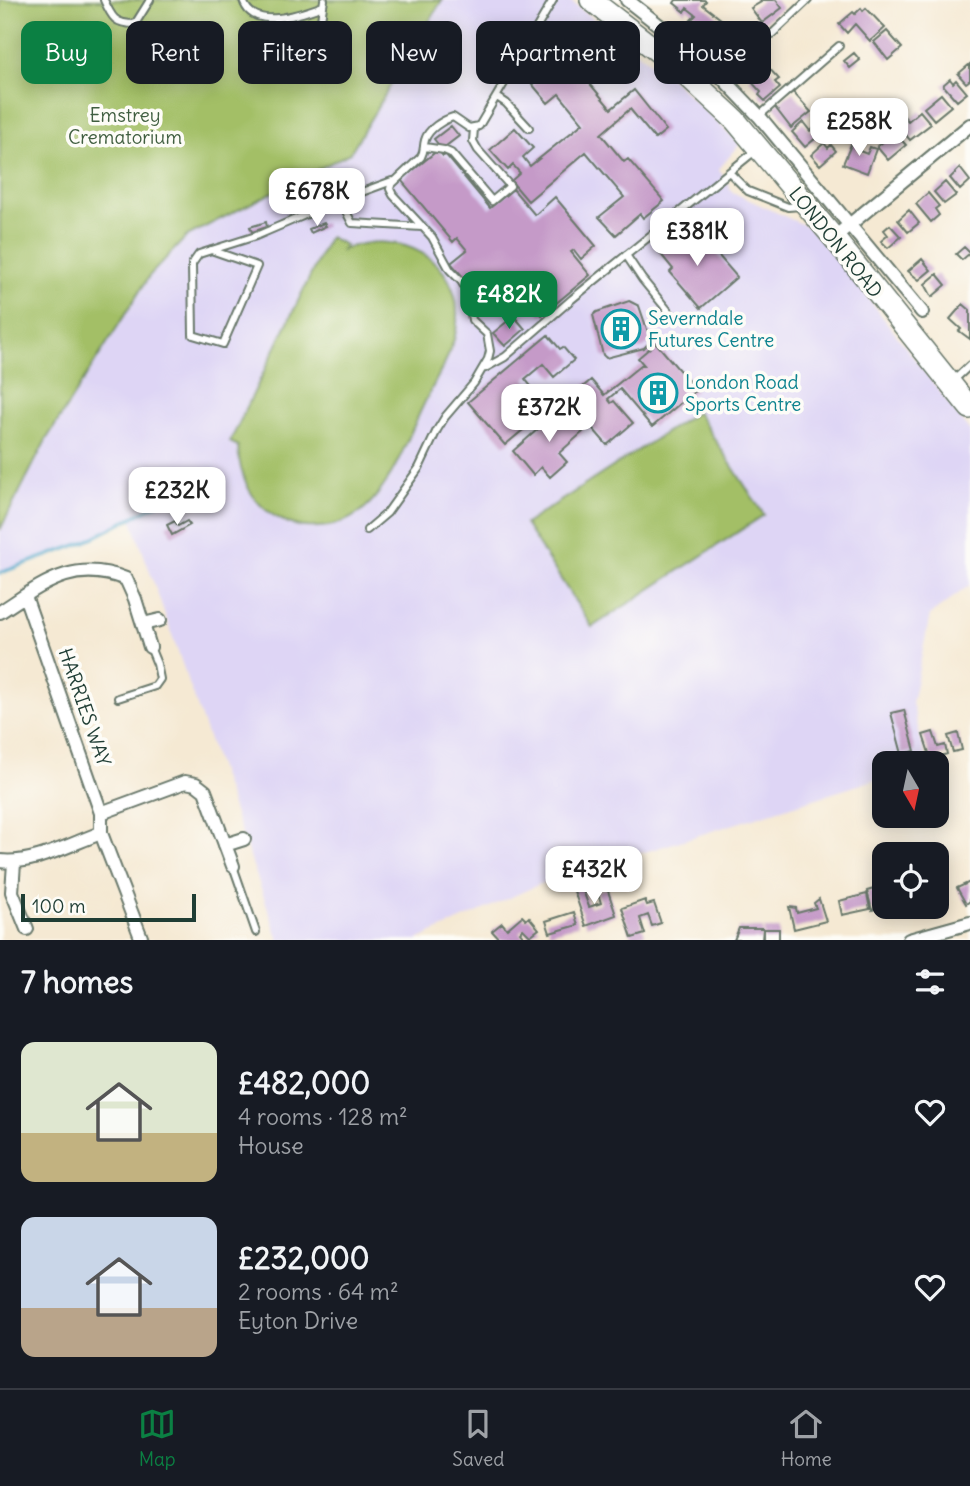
<!DOCTYPE html>
<meta charset="utf-8">
<style>
:root{--surface:#171b24;--page:#20242c;--text:#f1f3f6;--muted:#9ea1a6;--line:#363941;--accent:#0b8043}
body{margin:0;font-family:Delius,sans-serif;background:var(--page);color:var(--text);height:100vh;display:flex;flex-direction:column;font-size:26px;white-space:nowrap}
*{box-sizing:border-box;margin:0}
p{font-size:23px;color:var(--muted)}
.icon{flex:none;width:38px;height:38px;fill:none;stroke:currentColor;stroke-width:2;stroke-linecap:round;stroke-linejoin:round}
.map{position:relative;height:940px;overflow:hidden}
.details{display:flex;flex-direction:column;background:var(--surface);flex:1}
.details>*{flex:none}
.top-card{position:absolute;left:21px;top:21px;width:929px;height:63px;display:flex;gap:14px}
.needle{width:46px;rotate:171deg}
.controls{position:absolute;left:872px;top:751px;display:grid;gap:14px}
.controls a{display:grid;place-items:center;width:77px;height:77px;border-radius:14px;background:var(--surface);box-shadow:0 4px 18px #0003;font-size:35px}
.scale{position:absolute;left:21px;bottom:18px;width:175px;box-sizing:border-box;padding-left:7px;border:4px solid #1f3d34;border-top:0;font-size:19px;line-height:24px;white-space:nowrap;color:#1f3d34;-webkit-text-stroke:5px #fdfcf7;paint-order:stroke}
.price{position:absolute;translate:-50% -60px;padding:0 16px;border-radius:14px;background:#fff;color:#222;font-size:23px;line-height:46px;filter:drop-shadow(0 2px 4px #0008)}
.price::after{content:'';position:absolute;left:50%;top:42px;width:21px;height:16px;margin-left:-10px;background:inherit;clip-path:polygon(0 0,100% 0,50% 100%)}
.price.selected{background:var(--accent);color:#fff}
ul{padding:0;list-style:none}
li{display:flex;align-items:center;gap:21px;height:175px;padding:0 21px}
li span{display:grid;place-items:center;flex:none;width:196px;height:140px;border-radius:14px;color:#555}
li>.icon{margin-inline-start:auto}
span .icon{width:84px;height:84px;fill:#fffc;stroke-width:1}
li b{font-size:30px}
h2{display:flex;justify-content:space-between;align-items:center;height:84px;padding:0 21px;font-size:30px}
.chip{padding:0 24px;border-radius:14px;background:var(--surface);box-shadow:0 4px 18px #0003;font-size:24px;line-height:63px}
.chip.selected{background:var(--accent);color:#fff}
.tab-bar{display:flex;justify-content:space-around;align-items:center;height:98px;border-top:2px solid var(--line);background:var(--surface);font-size:19px;color:var(--muted)}
.tab-bar a{display:grid;justify-items:center;gap:4px}
.tab-bar .selected{color:var(--accent)}
.map>svg:first-child{display:block}
.built{fill:#ded5f5}
.green{fill:#a3bf66;stroke:#617e4d;stroke-width:2}
.lines{fill:none;stroke-linecap:round;stroke-linejoin:round}
.stream{stroke:#4ba6c9;stroke-width:3.5}
.building{fill:#c59ac8}
.lane-casing{stroke:#6a796c;stroke-width:10}
.street-casing{stroke:#6a796c;stroke-width:16}
.primary-casing{stroke:#6a796c;stroke-width:24}
.lane{stroke:#fff;stroke-width:6}
.street{stroke:#fff;stroke-width:12}
.primary{stroke:#fff;stroke-width:21}
.labels{text-anchor:middle;dominant-baseline:central;stroke-width:7;stroke-linejoin:round;paint-order:stroke}
.park-label{font-size:19px;fill:#405e40;stroke:#fdfcf7}
.street-label{font-size:19px;fill:#1f3d34;stroke:#fdfcf7}
.culture-label{font-size:19px;fill:#0d838f;stroke:#fdfcf7;text-anchor:start}
</style>
<div class="map">
<svg width="970" height="940" viewBox="0 0 970 940">
<rect width="100%" height="100%" fill="#fdfcf7"/>
<filter id="ink" filterUnits="userSpaceOnUse"><feTurbulence type="fractalNoise" baseFrequency=".0143" numOctaves="2"/><feDisplacementMap in="SourceGraphic" scale="14" xChannelSelector="R" yChannelSelector="G"/><feConvolveMatrix kernelMatrix="1 2 1 2 8 2 1 2 1" color-interpolation-filters="sRGB"/></filter>
<filter id="wash" filterUnits="userSpaceOnUse"><feTurbulence type="fractalNoise" baseFrequency=".00686" numOctaves="4" result="noise"/><feDisplacementMap in="SourceGraphic" scale="28" xChannelSelector="R" yChannelSelector="G"/><feGaussianBlur stdDeviation="1.57" result="paint"/><feColorMatrix in="noise" values="0 0 0 0 0 0 0 0 0 0 0 0 0 0 0 0 0 1.4 0 .05"/><feComposite in="paint" operator="in"/></filter>
<g filter="url(#wash)">
<rect width="100%" height="100%" fill="#f5e9d3"/>
<path class="built" d="M442,0H569L671,78L740,144L719,169L732,192L808,227L848,272L970,431V585L930,615L912,703L927,763H884V777L645,852L575,868L417,940H279L131,518L85,542L0,573V530L46,440L150,275L186,236L350,153Z"/>
<path class="green" d="M0,0H442L350,153L187,236L150,275L46,440L0,530Z
M329,237L345,245L342,250C397,227 462,257 457,323C455,351 435,380 423,406C400,453 381,525 318,527C306,528 293,526 282,520C252,506 239,477 238,446L230,442Z
M697,412L764,515L592,627L525,524Z"/>
<g class="lines">
<path class="stream" d="M0,573L85,542L156,505"/>
</g>
<g id="blocks">
<path class="building" d="M676,0H704L706,1L703,5L731,27L723,38L715,32L711,36L691,20L696,15L687,8L685,12L674,3Z
M760,0H776L782,8L762,23L751,8L761,2Z
M861,8L863,11L866,8L885,28L870,41L855,24L847,33L839,24L853,12L855,14Z
M887,31L902,48L888,60L874,42Z
M733,37L747,52L733,65L719,51Z
M285,48L287,78H275L272,49Z
M854,53L860,60L850,68L844,61Z
M566,55L611,109L634,90L666,130L655,139L630,109L601,134L624,162L628,159L664,201L643,218L640,214L616,235L599,217L624,197L586,152L528,201L511,181L520,173L513,165L508,170L490,150L515,128L533,148L523,157L530,166L583,123L559,94L548,103L532,84Z
M765,64L779,79L775,82L780,88L765,101L759,95L761,92L749,79Z
M970,64V80L966,83L958,74Z
M950,79L953,83L956,80L967,93L957,101L943,85Z
M793,92L811,112L791,128L774,106Z
M941,94L951,106L934,120L924,108Z
M920,111L931,124L910,140L895,121L903,115L908,121Z
M803,122L810,131L817,126L822,133L805,147L792,132Z
M451,126L459,136L442,149L434,139Z
M894,132L906,145L888,160L877,147Z
M852,142L860,145L857,150L867,154L870,147L876,149L867,173L843,164Z
M824,143L828,148L831,145L836,151L820,165L811,155Z
M438,150L443,156L446,155L490,208L513,189L535,215L555,197L596,246L581,259L574,250L571,252L590,275L542,315L527,297L524,299L519,292L521,290L516,285L489,307L451,263L467,250L457,238L453,242L401,180Z
M960,168L970,181L960,190L950,178Z
M945,182L956,195L944,204L934,192Z
M928,193L939,206L935,209L939,215L931,222L916,204Z
M909,210L919,223L908,232L898,220Z
M266,222L267,227L252,232L250,227Z
M324,223L326,226L311,233L309,229Z
M890,225L901,237L888,248L881,241L888,235L884,230Z
M688,228L702,245L706,241L737,277L701,308L670,272L673,269L659,252Z
M964,247L970,253L962,260L956,254Z
M922,259L931,270L919,280L908,271Z
M937,274L946,285L932,297L925,284Z
M629,301L639,306L650,338L649,343L644,348L606,358L603,355L593,315L597,312Z
M963,304L970,310V339L959,331L961,329L950,319Z
M514,316L525,329L505,346L493,333Z
M548,335L560,349L563,347L574,360L554,377L543,364L525,379L549,408L505,445L468,402Z
M656,343L696,390L652,427L620,389L608,399L611,403L614,401L633,423L607,445L588,423L591,421L571,397L591,380L604,395L641,365H644L638,358Z
M562,408L583,432L559,453L567,462L550,477L541,467L533,475L513,451Z
M175,521L178,526L187,521L190,525L172,535L167,525Z
M904,710L915,751L902,754L891,713Z
M933,732L938,747L945,745L947,754L931,759L923,735Z
M958,733L962,750L953,752L948,736Z
M580,882L589,907L601,903L597,891L607,888L616,915L586,926L572,885Z
M970,882V901L966,904L957,888Z
M944,886L948,898L936,901V888Z
M874,889L876,894L884,891V904L879,905L880,908L872,910L867,891Z
M867,894L870,909L842,915L839,901Z
M819,899L826,921L794,929L789,907L796,908L797,913L816,908L814,903Z
M645,900L647,905L654,903L661,923L652,926L648,915L640,918L645,934L632,938L622,908Z
M574,912L578,925L550,933L546,921Z
M522,916L526,920L529,917L539,929L530,936L523,929L520,932L524,937L521,940H500L492,931L502,923L507,929Z
M739,928H763L762,940H734Z
M764,929H779V940H764Z"/>
</g>
</g>
<g filter="url(#ink)">
<use href="#blocks" fill-opacity="0" stroke="#6a796c" stroke-width="2"/>
<g class="lines">
<defs>
<path id="lane" d="M104,0C112,18 115,24 135,24L150,0
M243,0C252,32 301,14 323,6
M772,34L808,0
M303,40L319,33L324,0
M497,97L506,103L529,128
M759,116L839,46
M425,147L444,150L451,153L492,201L510,186L478,150L473,141L474,128
M729,172L748,191L788,207L801,206
M392,181L340,200L352,223L422,227
M211,250L257,266L223,344L193,335L192,264L199,254L256,236L340,200
M626,255L642,279L674,318
M485,368L505,357L572,299L755,151
M954,380L970,365
M367,530L387,513L419,468L437,430L445,417L474,383L488,359L490,351L487,334L472,320L467,291L461,281L450,270L432,237L393,195L390,189L391,185L421,157C425,150 423,147 425,140C428,129 443,120 453,117L469,128L479,126L553,0
M118,698L155,686L160,679L157,664L150,647
M233,866L256,932"/>
<path id="street" d="M627,0L711,66L759,116L922,312
M842,231L970,125
M25,596L101,813V833L104,841L142,940
M0,612C42,585 72,558 126,579L135,599L150,647
M143,624L160,620
M101,813L185,782L196,784L205,791L233,866
M225,845L244,839
M0,861C33,865 70,844 101,833
M14,863L12,892L27,929
M909,940L970,923"/>
<path id="primary" d="M591,0L678,67L735,120L834,238L970,408"/>
</defs>
<use href="#lane" class="lane-casing"/>
<use href="#street" class="street-casing"/>
<use href="#primary" class="primary-casing"/>
<use href="#lane" class="lane"/>
<use href="#street" class="street"/>
<use href="#primary" class="primary"/>
</g>
</g>
<defs>
<symbol id="building-ring" viewBox="-11 -11 22 22"><circle r="9.5" fill="#fdfcf7" stroke="#0f9aa8" stroke-width="1.5"/><path d="M-4-6H4V6H1V3H-1V6H-4ZM-2.5-4.3h1.7v1.8h-1.7ZM.8-4.3h1.7v1.8H.8ZM-2.5-1h1.7V.8h-1.7ZM.8-1h1.7V.8H.8Z" fill="#0f9aa8"/></symbol>
</defs>
<g fill-rule="evenodd">
<use href="#building-ring" x="599" y="307" width="44" height="44"/>
<use href="#building-ring" x="636" y="371" width="44" height="44"/>
</g>
<g class="labels">
<g class="park-label">
<text x="125" y="115">Emstrey<tspan x="125" dy="22">Crematorium</tspan></text>
</g>
<g class="street-label">
<text transform="translate(836 242) rotate(51)">LONDON ROAD</text>
<text transform="translate(85 707) rotate(71)">HARRIES WAY</text>
</g>
<g class="culture-label">
<text x="648" y="318">Severndale<tspan x="648" dy="22">Futures Centre</tspan></text>
<text x="685" y="382">London Road<tspan x="685" dy="22">Sports Centre</tspan></text>
</g>
</g>
</svg>
<div class="controls">
<a><svg class="needle" viewBox="-14 -14 28 28"><path d="M0-13l5 13h-10z" fill="#e53935"/><path d="M0 13l5-13h-10z" fill="#9ea1a6"/></svg></a>
<a><svg class="icon" aria-label="locate" viewBox="0 0 24 24"><circle cx="12" cy="12" r="6"/><path d="M12 2v4M12 18v4M2 12h4M18 12h4"/></svg></a>
</div>
<div class="scale">100 m</div>
<b class="price" style="left:859px;top:158px">£258K</b>
<b class="price" style="left:317px;top:228px">£678K</b>
<b class="price" style="left:697px;top:268px">£381K</b>
<b class="price selected" style="left:509px;top:331px">£482K</b>
<b class="price" style="left:549px;top:444px">£372K</b>
<b class="price" style="left:177px;top:527px">£232K</b>
<b class="price" style="left:594px;top:906px">£432K</b>
<div class="top-card">
<a class="chip selected">Buy</a>
<a class="chip">Rent</a>
<a class="chip">Filters</a>
<a class="chip">New</a>
<a class="chip">Apartment</a>
<a class="chip">House</a>
</div>
</div>
<section class="details">
<h2>7 homes<svg class="icon" aria-label="filters" viewBox="0 0 24 24"><path d="M4 7h16M4 17h16"/><circle cx="9" cy="7" r="2"/><circle cx="15" cy="17" r="2"/></svg></h2>
<ul>
<li><span style="background:linear-gradient(#dfe7d0 65%,#c2b280 0)"><svg class="icon" aria-label="home" viewBox="0 0 24 24"><path d="M3 11l9-7 9 7M6 9v11h12V9"/></svg></span><div><b>£482,000</b><p>4 rooms · 128 m²</p><p>House</p></div><svg class="icon" aria-label="heart" viewBox="0 0 24 24"><path d="M12 20l-8-8c-3-5 5-10 8-4 3-6 11-1 8 4z"/></svg></li>
<li><span style="background:linear-gradient(#c9d6e8 65%,#b9a48a 0)"><svg class="icon" aria-label="home" viewBox="0 0 24 24"><path d="M3 11l9-7 9 7M6 9v11h12V9"/></svg></span><div><b>£232,000</b><p>2 rooms · 64 m²</p><p>Eyton Drive</p></div><svg class="icon" aria-label="heart" viewBox="0 0 24 24"><path d="M12 20l-8-8c-3-5 5-10 8-4 3-6 11-1 8 4z"/></svg></li>
</ul>
</section>
<nav class="tab-bar">
<a class="selected"><svg class="icon" aria-label="map" viewBox="0 0 24 24"><path d="M3 6l6-2 6 2 6-2v14l-6 2-6-2-6 2zM9 4v14M15 6v14"/></svg>Map</a>
<a><svg class="icon" aria-label="saved" viewBox="0 0 24 24"><path d="M7 4h10v16l-5-4-5 4z"/></svg>Saved</a>
<a><svg class="icon" aria-label="home" viewBox="0 0 24 24"><path d="M3 11l9-7 9 7M6 9v11h12V9"/></svg>Home</a>
</nav>
